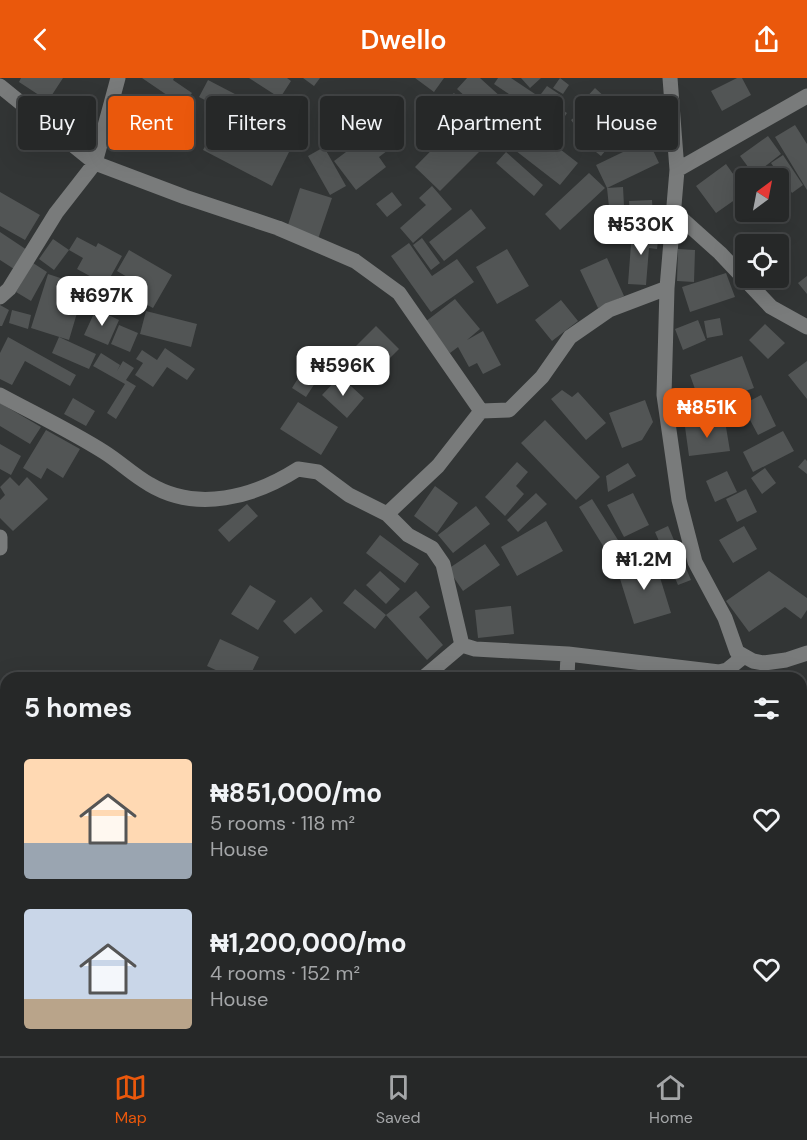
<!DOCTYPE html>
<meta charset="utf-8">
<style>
:root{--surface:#262828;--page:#323434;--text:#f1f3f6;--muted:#a4a6a8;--line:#424445;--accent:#ea580c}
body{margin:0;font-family:"DM Sans",sans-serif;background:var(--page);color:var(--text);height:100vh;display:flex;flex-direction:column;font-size:22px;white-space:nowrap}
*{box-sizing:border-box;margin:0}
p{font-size:20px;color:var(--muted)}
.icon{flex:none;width:33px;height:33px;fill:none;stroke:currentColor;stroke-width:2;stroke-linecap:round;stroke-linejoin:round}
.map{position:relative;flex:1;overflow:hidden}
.sheet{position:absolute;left:0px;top:594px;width:807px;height:384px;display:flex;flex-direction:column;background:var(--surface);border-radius:18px 18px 0 0;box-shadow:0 6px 24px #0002,0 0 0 2px var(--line)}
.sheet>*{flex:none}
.guide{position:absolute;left:18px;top:18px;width:771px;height:54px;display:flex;gap:12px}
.needle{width:39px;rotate:32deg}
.buttons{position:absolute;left:735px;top:90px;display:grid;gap:12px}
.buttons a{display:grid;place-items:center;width:54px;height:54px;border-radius:6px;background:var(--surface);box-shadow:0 6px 24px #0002,0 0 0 2px var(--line);font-size:30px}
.price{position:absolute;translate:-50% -51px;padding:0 14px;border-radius:12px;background:#fff;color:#222;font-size:20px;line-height:39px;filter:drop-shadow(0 2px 3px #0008)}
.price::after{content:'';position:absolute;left:50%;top:36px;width:18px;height:14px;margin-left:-9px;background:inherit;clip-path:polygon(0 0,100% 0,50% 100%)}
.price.selected{background:var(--accent);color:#fff}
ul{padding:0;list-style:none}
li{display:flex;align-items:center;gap:18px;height:150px;padding:0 24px}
li span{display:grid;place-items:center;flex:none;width:168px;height:120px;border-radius:6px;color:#555}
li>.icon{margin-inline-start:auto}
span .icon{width:72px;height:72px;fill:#fffc;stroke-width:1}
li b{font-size:26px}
h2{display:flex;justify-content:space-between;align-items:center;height:72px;padding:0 24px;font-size:26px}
.tag{padding:0 21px;border-radius:6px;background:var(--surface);box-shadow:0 6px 24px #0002,0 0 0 2px var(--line);font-size:21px;line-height:54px}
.tag.selected{background:var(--accent);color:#fff}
header{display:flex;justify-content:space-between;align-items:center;height:78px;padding:0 24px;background:var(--accent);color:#fff;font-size:27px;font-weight:600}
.menu{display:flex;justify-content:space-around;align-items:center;height:84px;border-top:2px solid var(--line);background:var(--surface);font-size:16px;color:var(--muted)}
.menu a{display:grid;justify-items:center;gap:3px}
.menu .selected{color:var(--accent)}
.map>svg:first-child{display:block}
.building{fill:#525555}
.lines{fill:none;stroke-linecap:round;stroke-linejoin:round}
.minor{stroke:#797b7b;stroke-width:15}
</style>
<header><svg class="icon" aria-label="back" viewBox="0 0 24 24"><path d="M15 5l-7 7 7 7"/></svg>Dwello<svg class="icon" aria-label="share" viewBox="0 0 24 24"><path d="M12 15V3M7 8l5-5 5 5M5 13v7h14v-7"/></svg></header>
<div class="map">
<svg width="807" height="978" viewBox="0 0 807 978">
<rect width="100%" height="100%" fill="#323535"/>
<path class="building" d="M21,0H63L48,23L19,4Z
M142,0H174L173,2L192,15L183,28Z
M249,0H287L291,3L280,20Z
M303,0H320L314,8Z
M415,0H444L434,14Z
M467,0H480L513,30L497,47L457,11Z
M498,0H511L535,16L527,28L494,6Z
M521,0H541L530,10Z
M560,0L569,7L563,16L553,10Z
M737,0H742L751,17L722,33L711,13Z
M208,2L294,47L285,65L292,68L272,108L203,72L224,32L199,19Z
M547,8L562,18L556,27L541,16Z
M595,10L607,21L594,34L583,23Z
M454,15L470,33L431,66L416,47Z
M542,19L567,35L561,44L536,27Z
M529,29L556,50L547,61L578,85L560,107L503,63Z
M584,32L593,44L580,54L571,42Z
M467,36L492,61L440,113L415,89Z
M386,44L400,63L379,79L386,89L356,112L334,83Z
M795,47L807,66V112L775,59Z
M596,53L611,66L601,78L586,66Z
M768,58L781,76L754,97L740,78Z
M648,62L659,85L607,110L596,87Z
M324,69L346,108L330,117L308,78Z
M506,74L543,107L534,118L496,85Z
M783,77L803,107L792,115L771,85Z
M726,86L746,114L716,135L696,108Z
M589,95L605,110L560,152L545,136Z
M432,108L452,131L413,165L400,150L426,127L419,120Z
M623,109L624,128L609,129L607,110Z
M300,110L332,120L318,161L287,150Z
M0,114L40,137L25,162L0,148Z
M392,114L402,127L387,139L376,126Z
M652,122L653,139L630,140L629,123Z
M471,131L486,150L444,183L429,164Z
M632,153L659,155L657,171L649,170L646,207L628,206Z
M0,154L27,172L14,191L0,182Z
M77,159L96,169L98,165L122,178L106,207L77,191L83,180L69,172Z
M422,160L440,185L431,192L413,167Z
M53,161L69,172L54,192L39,181Z
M409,165L432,198L457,181L474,204L431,234L391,178Z
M507,171L529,208L497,226L476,189Z
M678,171L695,172L694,204L677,203Z
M129,172L172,197L153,230L127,216L134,203L117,193Z
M607,180L624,218L598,230L580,192Z
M33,185L47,194L31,223L16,214Z
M726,195L735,219L690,234L682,209Z
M48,196L85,208L69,262L31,250Z
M807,198V216L798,205Z
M116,199L130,209L112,235L98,225Z
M455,221L480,251L467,262L483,253L501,287L483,296L477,285L469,289L458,269L450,275L425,244Z
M561,222L578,243L552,263L535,242Z
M0,227L9,232L2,248H0Z
M96,231L119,242L108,267L84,257Z
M12,232L31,237L28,251L9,245Z
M146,233L197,246L191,269L140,256Z
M720,240L723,257L707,260L704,243Z
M698,242L706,262L683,272L675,251Z
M765,246L785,265L768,281L749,262Z
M119,247L138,255L130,274L111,266Z
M376,248L399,271L378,292L355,269Z
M8,259L76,297L70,308L25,283L12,307L0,301V275Z
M59,259L96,276L89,291L52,275Z
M165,270L195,291L187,302L167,289L153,309L135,297L143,285L136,281L142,272L157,282Z
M101,275L120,287L117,293L123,283L134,290L126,302L136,308L116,341L107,335L125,306L93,288Z
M314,275L335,289L324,306L317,302L306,319L292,310Z
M742,278L754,310L701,328L690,297Z
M807,283V321L788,297Z
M340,298L364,320L347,340L322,317Z
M562,312L572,319L578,314L606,345L586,362L551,321Z
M761,317L776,348L758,357L742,327Z
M73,320L95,333L86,348L64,336Z
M645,322L653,344L642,362L622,370L609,335Z
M298,324L338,349L321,377L280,351Z
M0,325L41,349L30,366L0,348Z
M545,342L600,399L576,422L521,365Z
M725,343L730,373L689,378L685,349Z
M46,352L80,371L63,400L47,390L41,401L23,390Z
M783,353L794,373L753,394L743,374Z
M0,366L21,378L11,397L0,391Z
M805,381L807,383V396L798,389Z
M517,384L528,394L516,408L524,416L505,438L485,419Z
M628,385L636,398L608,414L606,398Z
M765,390L776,405L762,416L751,400Z
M727,393L737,414L715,424L706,403Z
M10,399L19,408L27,399L48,421L13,453L0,440V422L5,417L0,409Z
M435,408L458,425L437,455L414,438Z
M746,411L757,434L737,444L726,421Z
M536,415L547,426L518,454L507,442Z
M633,415L649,447L624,459L607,427Z
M592,421L618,462L605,471L579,429Z
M247,426L258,438L229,464L218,452Z
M476,428L490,446L453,475L438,457Z
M546,443L563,473L517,498L501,469Z
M668,448L691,502L678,507L655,454Z
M744,448L757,471L733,485L719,462Z
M380,457L419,486L405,505L366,475Z
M485,466L500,487L463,513L448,491Z
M654,480L671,535L634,546L617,491Z
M380,493L400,511L386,526L366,507Z
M769,493L807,520V532L801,541L785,529L749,554L726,523Z
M250,507L276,523L258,552L231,536Z
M355,511L386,537L375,551L343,525Z
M416,513L430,529L419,539L443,567L427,582L386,537Z
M311,519L323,533L295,556L283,543Z
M511,528L514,556L478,560L475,532Z
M220,561L259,579L249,600H233L207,588Z
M801,738L807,739V793L801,792Z
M802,833H807V873H801Z
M664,972H697L693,978H674Z
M737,972H800L802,973L800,978H748Z"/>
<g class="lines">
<path class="minor" d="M670,0L677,92L667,210L664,317L679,422L695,484L725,540L737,574L753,583L764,585L786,582L807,575
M0,8L95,85L185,119L278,150L355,183L399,215L481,333
M677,92L807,18
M672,132L720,175L771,229L807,249
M0,219L9,211L56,135L95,85L118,0
M0,317C35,336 71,353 104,374C120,384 133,397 149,406C197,435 254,419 298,391L318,394L349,417L387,436L408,457L432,470L443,486L462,567L475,571L568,576L719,594L727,592L743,579
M387,436L438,388L481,333L509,332L542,299L570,259L609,232L667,210
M0,459V470
M423,600L462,567
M567,600L568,576
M0,773L6,771
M0,872L6,875
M801,908L807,910
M227,972L238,978
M438,978L444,972
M703,978L707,972"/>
</g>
</svg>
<div class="buttons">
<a><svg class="needle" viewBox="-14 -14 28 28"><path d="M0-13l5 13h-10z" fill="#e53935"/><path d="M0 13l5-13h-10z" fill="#a4a6a8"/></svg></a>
<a><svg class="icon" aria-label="locate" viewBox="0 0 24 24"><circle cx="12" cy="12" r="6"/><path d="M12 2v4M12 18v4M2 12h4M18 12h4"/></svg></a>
</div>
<b class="price" style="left:641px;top:178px">₦530K</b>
<b class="price" style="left:102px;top:249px">₦697K</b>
<b class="price" style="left:343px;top:319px">₦596K</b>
<b class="price selected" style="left:707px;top:361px">₦851K</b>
<b class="price" style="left:644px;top:513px">₦1.2M</b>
<div class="guide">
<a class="tag">Buy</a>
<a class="tag selected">Rent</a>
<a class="tag">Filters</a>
<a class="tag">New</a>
<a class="tag">Apartment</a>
<a class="tag">House</a>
</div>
<section class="sheet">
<h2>5 homes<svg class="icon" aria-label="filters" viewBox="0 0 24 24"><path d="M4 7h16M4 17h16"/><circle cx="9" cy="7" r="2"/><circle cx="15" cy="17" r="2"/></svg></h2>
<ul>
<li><span style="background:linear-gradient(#ffd9b3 70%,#9aa5b1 0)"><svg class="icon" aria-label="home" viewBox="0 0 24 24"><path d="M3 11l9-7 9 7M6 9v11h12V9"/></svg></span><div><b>₦851,000/mo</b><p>5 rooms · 118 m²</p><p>House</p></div><svg class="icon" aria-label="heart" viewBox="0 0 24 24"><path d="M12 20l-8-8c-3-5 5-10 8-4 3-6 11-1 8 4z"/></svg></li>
<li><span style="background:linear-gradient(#c9d6e8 75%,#b9a48a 0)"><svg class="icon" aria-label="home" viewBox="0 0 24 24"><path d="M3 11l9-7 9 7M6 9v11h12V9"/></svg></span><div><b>₦1,200,000/mo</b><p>4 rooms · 152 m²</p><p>House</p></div><svg class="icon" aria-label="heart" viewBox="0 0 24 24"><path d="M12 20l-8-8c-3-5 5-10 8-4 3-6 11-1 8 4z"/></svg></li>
</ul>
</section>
</div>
<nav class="menu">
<a class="selected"><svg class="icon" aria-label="map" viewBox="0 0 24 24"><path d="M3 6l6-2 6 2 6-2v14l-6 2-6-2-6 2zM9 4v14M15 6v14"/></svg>Map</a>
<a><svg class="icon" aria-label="saved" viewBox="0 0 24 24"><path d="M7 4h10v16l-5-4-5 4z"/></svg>Saved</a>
<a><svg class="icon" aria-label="home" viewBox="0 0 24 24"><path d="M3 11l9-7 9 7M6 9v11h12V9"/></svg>Home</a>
</nav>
